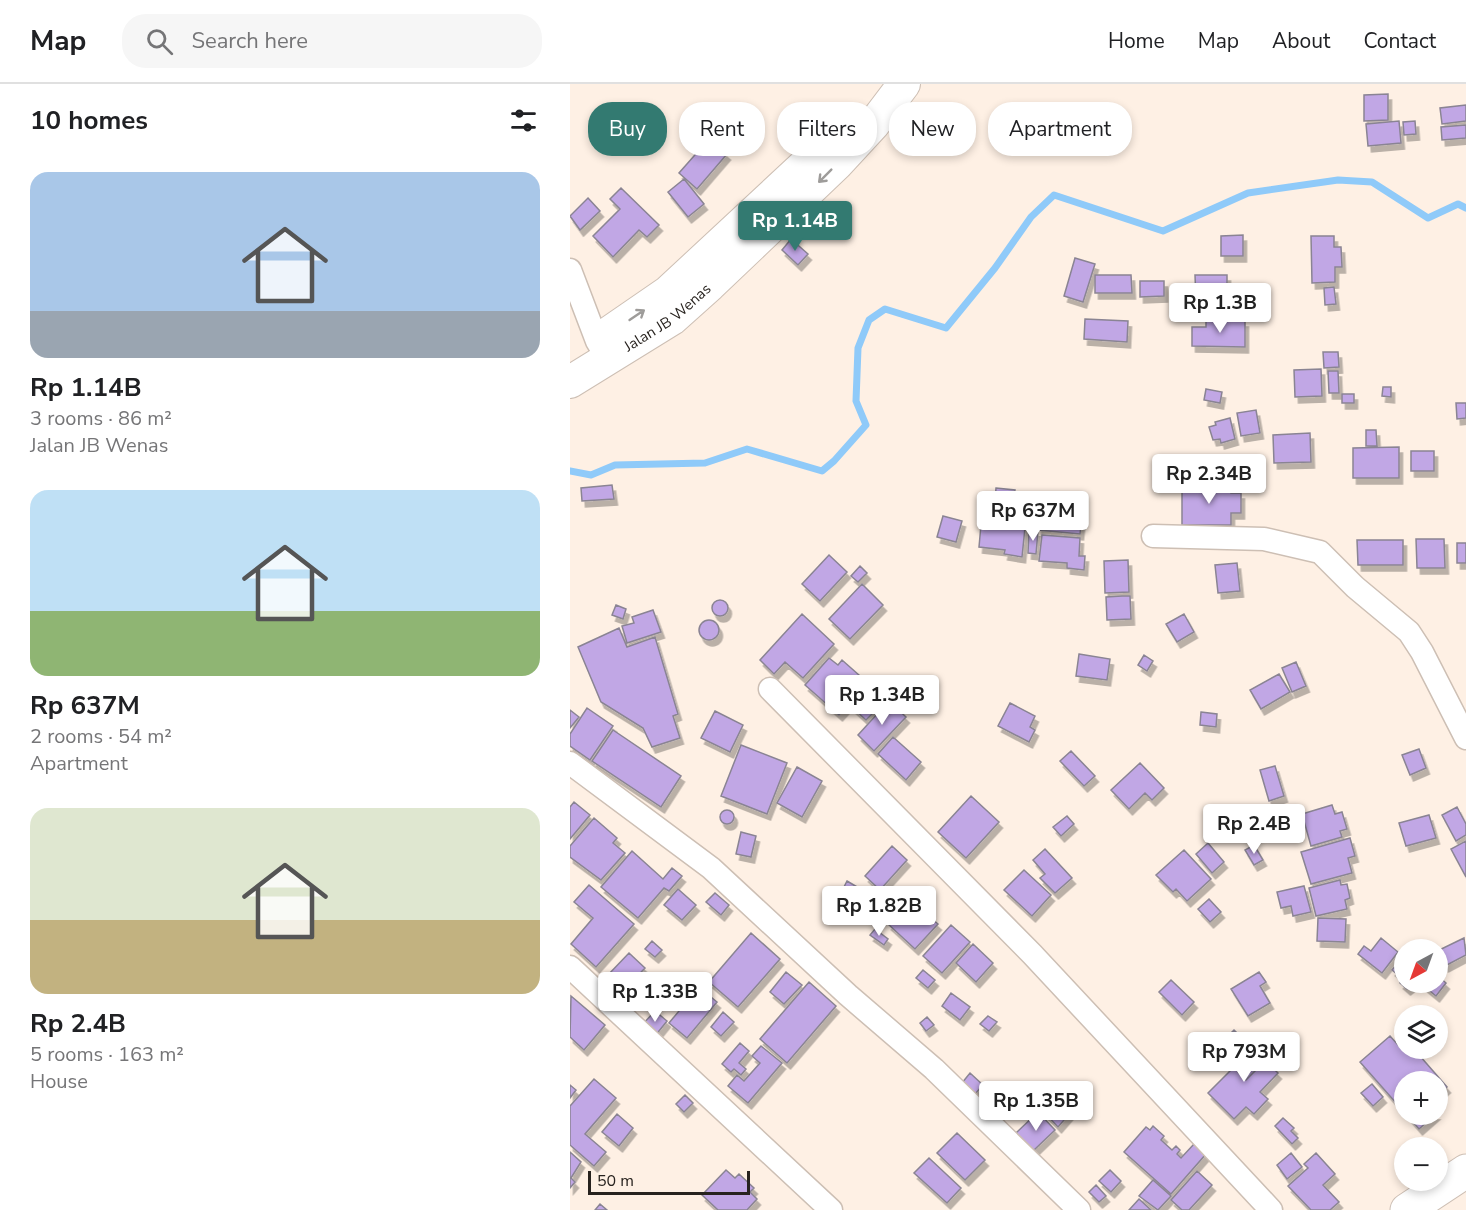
<!DOCTYPE html>
<meta charset="utf-8">
<style>
:root{--surface:#fff;--page:#f6f6f6;--text:#202124;--muted:#757577;--line:#e0e0e0;--accent:#337a71}
body{margin:0;font-family:"Nunito Sans",sans-serif;background:var(--page);color:var(--text);height:100vh;display:flex;flex-direction:column;font-size:22px;white-space:nowrap}
*{box-sizing:border-box;margin:0}
p{font-size:20px;color:var(--muted)}
.icon{flex:none;width:33px;height:33px;fill:none;stroke:currentColor;stroke-width:2;stroke-linecap:round;stroke-linejoin:round}
.map{position:relative;flex:1;overflow:hidden}
.panel{display:flex;flex-direction:column;background:var(--surface);width:570px}
.panel>*{flex:none}
.top-card{position:absolute;left:18px;top:18px;width:570px;height:54px;display:flex;gap:12px}
.needle{width:39px;rotate:221deg}
.buttons{position:absolute;left:824px;top:855px;display:grid;gap:12px}
.buttons a{display:grid;place-items:center;width:54px;height:54px;border-radius:50%;background:var(--surface);box-shadow:0 3px 9px #0003;font-size:30px}
.scale{position:absolute;left:18px;bottom:15px;width:162px;box-sizing:border-box;padding-left:6px;border:3px solid #27221e;border-top:0;font-size:16px;line-height:21px;white-space:nowrap;color:#27221e;-webkit-text-stroke:4px #fef0e4;paint-order:stroke}
.price{position:absolute;translate:-50% -51px;padding:0 14px;border-radius:6px;background:#fff;color:#222;font-size:20px;line-height:39px;filter:drop-shadow(0 2px 3px #0008)}
.price::after{content:'';position:absolute;left:50%;top:36px;width:18px;height:14px;margin-left:-9px;background:inherit;clip-path:polygon(0 0,100% 0,50% 100%)}
.price.current{background:var(--accent);color:#fff}
ul{padding:0;list-style:none}
li{display:grid;align-content:center;gap:12px;height:318px;padding:0 30px}
li span{display:grid;place-items:center;height:186px;border-radius:18px;color:#555}
li>.icon{margin-inline-start:auto}
span .icon{width:108px;height:108px;fill:#fffc;stroke-width:1}
li b{font-size:26px}
h2{display:flex;justify-content:space-between;align-items:center;height:72px;padding:0 30px;font-size:26px}
.tag{padding:0 21px;border-radius:24px;background:var(--surface);box-shadow:0 3px 9px #0003;font-size:21px;line-height:54px}
.tag.current{background:var(--accent);color:#fff}
header{display:flex;align-items:center;gap:36px;box-sizing:border-box;height:84px;padding:0 30px;background:var(--surface);border-bottom:2px solid var(--line)}
header strong{font-size:28px}
nav{display:flex;gap:33px;margin-inline-start:auto;font-size:21px}
.search{width:420px;height:54px;background:var(--page);display:flex;align-items:center;gap:15px;box-sizing:border-box;padding:0 21px;border-radius:24px;color:var(--muted);font-size:22px}
main{display:flex;flex:1;min-height:0}
.map>svg:first-child{display:block}
.lines{fill:none;stroke-linecap:round;stroke-linejoin:round}
.stream{stroke:#8fcaf9;stroke-width:7}
.building{fill:#c1a7e5;stroke:#8a8493;stroke-width:1.5;fill-rule:evenodd;filter:url(#shadow)}
.minor-casing{stroke:#cdbfb4;stroke-width:25}
.secondary-casing{stroke:#cdbfb4;stroke-width:34}
.trunk-casing{stroke:#cdbfb4;stroke-width:35}
.minor{stroke:#fff;stroke-width:22}
.secondary{stroke:#fff;stroke-width:32}
.trunk{stroke:#fff;stroke-width:33}
.oneway{stroke:#9e9c9a}
.labels{text-anchor:middle;dominant-baseline:central;stroke-width:5;stroke-linejoin:round;paint-order:stroke}
.street-label{font-size:15px;fill:#27221e;stroke:#fef0e4}
</style>
<header>
<strong>Map</strong>
<div class="search"><svg class="icon" aria-label="search" viewBox="0 0 24 24"><circle cx="10" cy="10" r="6"/><path d="M15 15l6 6"/></svg>Search here</div>
<nav><a>Home</a><a>Map</a><a>About</a><a>Contact</a></nav>
</header>
<main>
<section class="panel">
<h2>10 homes<svg class="icon" aria-label="filters" viewBox="0 0 24 24"><path d="M4 7h16M4 17h16"/><circle cx="9" cy="7" r="2"/><circle cx="15" cy="17" r="2"/></svg></h2>
<ul>
<li><span style="background:linear-gradient(#a9c7e8 75%,#9aa5b1 0)"><svg class="icon" aria-label="home" viewBox="0 0 24 24"><path d="M3 11l9-7 9 7M6 9v11h12V9"/></svg></span><div><b>Rp 1.14B</b><p>3 rooms · 86 m²</p><p>Jalan JB Wenas</p></div></li>
<li><span style="background:linear-gradient(#bfe0f5 65%,#8fb573 0)"><svg class="icon" aria-label="home" viewBox="0 0 24 24"><path d="M3 11l9-7 9 7M6 9v11h12V9"/></svg></span><div><b>Rp 637M</b><p>2 rooms · 54 m²</p><p>Apartment</p></div></li>
<li><span style="background:linear-gradient(#dfe7d0 60%,#c2b280 0)"><svg class="icon" aria-label="home" viewBox="0 0 24 24"><path d="M3 11l9-7 9 7M6 9v11h12V9"/></svg></span><div><b>Rp 2.4B</b><p>5 rooms · 163 m²</p><p>House</p></div></li>
</ul>
</section>
<div class="map">
<svg width="896" height="1126" viewBox="0 0 896 1126">
<defs>
<filter id="shadow"><feDropShadow dx="3.5" dy="6" stdDeviation="0" flood-color="#0004"/></filter>
</defs>
<rect width="100%" height="100%" fill="#fef0e4"/>
<g class="lines">
<path class="stream" d="M0,387L21,391L45,381L135,379L177,365L252,387L264,377L296,341L286,317L288,264L299,236L315,225L376,244L425,184L461,133L484,111L593,147L678,109L768,96L802,98L858,134L888,120L896,124"/>
</g>
<path class="building" d="M818,10V36L794,37V11Z
M896,21V37L872,40L870,24Z
M829,37L831,59L798,62L796,40Z
M845,37L846,50L834,51L833,38Z
M896,41V54L872,56L871,43Z
M139,55L157,70L127,105L109,89Z
M114,95L134,120L118,133L98,108Z
M51,104L89,141L77,153L69,146L43,173L23,152L50,125L40,115Z
M18,114L30,127L10,146L0,132Z
M673,151V172H651V152Z
M741,152H764V163H771L772,183H765V198L742,199Z
M221,155L238,170L228,181L212,166Z
M505,174L525,180L513,218L494,212Z
M525,191H561L562,209H525Z
M625,191H657V217L626,218Z
M570,197H594V212L570,213Z
M764,203L766,220L755,221L754,204Z
M515,235L558,237L557,258L514,255Z
M636,237H675V263L622,262V243H636Z
M753,268H768L769,283L754,284Z
M751,285L752,312L725,313L724,286Z
M758,287H768L769,309H759Z
M813,303H821V313L812,312Z
M636,305L652,308L650,319L634,316Z
M772,310H784V319H772Z
M886,319H896V334L887,335Z
M686,326L690,349L671,352L667,329Z
M660,334L665,355L651,359L650,355L643,356L639,343L646,341L645,338Z
M796,346H806L807,362H796Z
M740,349L741,378L704,379L703,351Z
M829,363V394H783V364Z
M841,367H864V387H841Z
M42,401L44,415L12,417L11,404Z
M612,401H661V409H671V429H661V441H612Z
M426,404L445,406L444,412L458,414L452,473L434,470L435,466L409,463L412,430L424,431Z
M470,418L513,421L510,450L468,446Z
M373,432L392,437L386,458L367,453Z
M459,446L468,447L466,470L458,469Z
M472,451L510,454L509,472H515L514,486L497,484V479L469,477Z
M846,455H874L875,484H847Z
M787,456H833V481H788Z
M887,459H896V479H887Z
M259,471L277,488L250,517L232,500Z
M558,476L559,508L535,509L534,477Z
M667,479L670,507L648,509L645,481Z
M290,482L297,489L288,498L281,492Z
M292,500L313,521L280,555L259,535Z
M552,512H560L561,535L537,536L536,513Z
M142 524a8 8 0 1 1 16 0a8 8 0 1 1-16 0Z
M46,521L56,525L53,535L42,531Z
M83,526L91,548L57,559L52,542L64,539L62,533Z
M232,530L264,560L233,594L215,578L204,590L190,576Z
M614,530L624,548L607,558L596,540Z
M129 546a10 10 0 1 1 20 0a10 10 0 1 1-20 0Z
M49,544L57,563L85,553L108,630L103,632L110,654L82,663L73,644L31,618L8,563Z
M509,570L540,575L537,596L506,592Z
M574,571L583,577L577,587L568,581Z
M259,574L268,581L272,576L298,599L269,631L235,601Z
M726,578L736,602L722,608L712,584Z
M709,590L720,608L691,625L680,606Z
M302,603L316,616L296,636L283,624Z
M319,617L336,633L304,667L288,651Z
M440,619L465,632L460,643L465,646L459,658L428,642Z
M17,624L43,642L20,676L0,662V650Z
M0,626L9,633L0,644Z
M145,627L173,641L160,668L131,654Z
M631,628L647,630L646,643L630,641Z
M43,646L111,692L91,723L22,677Z
M323,653L351,678L336,696L308,670Z
M171,661L217,679L197,730L151,712Z
M849,665L856,684L840,691L832,671Z
M501,667L525,692L514,702L490,677Z
M570,679L594,704L582,716L575,709L559,725L541,706Z
M705,682L714,712L699,717L690,686Z
M227,683L252,697L232,733L207,719Z
M401,712L429,738L396,774L368,748Z
M4,718L20,731L0,755V723Z
M762,721L765,730L772,728L777,745L770,747L772,753L741,762L732,730Z
M887,723L896,740V751L886,757L872,731Z
M150 733a7 7 0 1 1 14 0a7 7 0 1 1-14 0Z
M859,731L866,754L836,762L829,739Z
M497,732L504,740L491,752L483,743Z
M24,734L47,754L43,759L55,769L31,796L0,773V762Z
M171,748L186,752L181,773L166,770Z
M780,754L785,772L778,774L782,789L741,800L731,768Z
M896,757V793L881,765Z
M638,759L654,778L642,789L626,770Z
M684,761L693,776L684,781L675,766Z
M322,762L337,776L310,806L295,792Z
M475,765L502,794L485,809L470,794L475,790L463,776Z
M614,766L641,795L617,817L606,805L603,808L586,791Z
M62,767L93,795L102,784L112,792L99,807L94,804L68,834L31,803Z
M454,786L481,811L462,832L434,806Z
M770,796L771,801L777,800L780,814L775,816L777,825L746,832L739,804Z
M277,797L294,807L289,815L273,805Z
M19,801L64,840L26,883L1,860L23,834L4,818Z
M734,802L741,828L723,832L721,822L711,824L707,808Z
M108,805L126,821L112,836L94,821Z
M145,809L159,821L151,831L136,818Z
M344,811L359,825L355,829L368,840L345,865L318,840Z
M639,815L651,828L640,838L628,825Z
M748,834L776,835L775,858L747,857Z
M381,841L400,858L372,889L353,872Z
M305,845L318,855L314,861L300,851Z
M181,849L210,875L168,923L139,898Z
M811,854L828,868L812,889L788,870L794,862L801,867Z
M894,854L896,871L875,882L867,867Z
M82,857L92,866L85,873L75,865Z
M403,860L423,879L406,898L386,879Z
M59,869L75,884L53,907L37,892Z
M834,872V898H846L837,905L830,899L833,895L822,886Z
M353,886L365,896L358,904L346,894Z
M216,888L232,901L214,920L200,908Z
M689,888L696,898L690,902L700,919L678,932L661,905Z
M867,891L876,899L866,912L849,898H867Z
M601,896L624,918L612,931L589,908Z
M239,898L266,922L217,979L190,955Z
M129,903L147,918L117,954L99,939Z
M381,909L400,923L390,936L372,922Z
M1,912L35,941L14,966L0,953Z
M85,927L97,937L85,952L72,941Z
M153,928L164,938L151,952L141,943Z
M418,932L427,938L419,947L410,940Z
M357,933L364,941L356,947L350,939Z
M664,946L674,956L659,971L649,961Z
M820,952L829,962L834,958V964H843L877,1003L867,1012V998H834V1028L790,978Z
M170,959L179,967L169,979L176,985L171,991L164,985L161,988L152,980Z
M677,959L708,989L690,1008L698,1015L684,1030L676,1023L664,1035L638,1009L661,986L656,981ZM678,977L687,985L676,996L668,988Z
M191,962L212,979L178,1019L158,1002L167,991L174,997L190,979L182,972Z
M678,977L687,985L676,996L668,988Z
M400,989L413,1001L405,1010L392,999Z
M24,995L46,1014L15,1050L36,1068L24,1082L0,1061V1022Z
M802,1000L813,1013L803,1022L791,1009Z
M0,1001L6,1006L0,1014Z
M423,1006L439,1020L428,1033L412,1018Z
M493,1006L507,1021L488,1043L472,1026Z
M115,1011L123,1019L114,1028L106,1020Z
M468,1028L485,1046L463,1067L446,1049Z
M47,1030L63,1044L49,1062L32,1048Z
M836,1030H866L849,1045Z
M713,1034L724,1044L721,1047L728,1054L722,1060L705,1042Z
M583,1042L594,1052L591,1056L602,1066L606,1062L610,1066L607,1070L611,1074L624,1060L636,1070L601,1110L554,1068L576,1043L580,1046Z
M387,1049L415,1076L395,1096L367,1069Z
M0,1068L11,1078L1,1094L5,1098L0,1104Z
M721,1069L732,1083L717,1095L707,1081Z
M746,1069L765,1090L753,1101L769,1118L760,1126H741L718,1102L738,1084L734,1080Z
M359,1074L391,1104L377,1119L344,1089Z
M156,1086L165,1094L169,1090L184,1104L180,1108L187,1115L177,1126H148L132,1111Z
M540,1086L551,1097L541,1108L529,1097Z
M627,1087L642,1101L619,1126H612L601,1116Z
M583,1096L601,1112L588,1126L569,1112Z
M526,1101L536,1112L529,1118L519,1108Z
M569,1115L581,1126H559Z
M30,1120L37,1126H25Z"/>
<g class="lines">
<defs>
<path id="minor" d="M0,186L27,257L36,272
M583,452L694,455L750,468L785,503L839,548L852,568L896,654
M200,605L462,870L701,1126
M0,679L141,784L278,911L364,985L509,1126
M0,883L261,1126"/>
<g id="secondary">
<path d="M37,250L98,208L255,62"/>
<path id="s1" d="M0,298L102,235L140,201L267,80L303,41L334,0"/>
</g>
<path id="trunk" d="M837,1126L896,1087"/>
</defs>
<use href="#minor" class="minor-casing"/>
<use href="#secondary" class="secondary-casing"/>
<use href="#trunk" class="trunk-casing"/>
<use href="#minor" class="minor"/>
<use href="#secondary" class="secondary"/>
<use href="#trunk" class="trunk"/>
</g>
<defs><path id="oneway-shaft" d="M-6 0H5M1.5-3L5.5 0L1.5 3" fill="none" stroke-width="1.6" stroke-linecap="round" stroke-linejoin="round" transform="scale(1.5)"/></defs>
<g class="oneway">
<use href="#oneway-shaft" transform="translate(255 92) rotate(135)"/>
<use href="#oneway-shaft" transform="translate(67 231) rotate(-34)"/>
</g>
<g class="labels">
<g class="street-label">
<text stroke="none"><textPath href="#s1" startOffset="117">Jalan JB Wenas</textPath></text>
</g>
</g>
</svg>
<div class="buttons">
<a><svg class="needle" viewBox="-14 -14 28 28"><path d="M0-13l5 13h-10z" fill="#e53935"/><path d="M0 13l5-13h-10z" fill="#757577"/></svg></a>
<a><svg class="icon" aria-label="layers" viewBox="0 0 24 24"><path d="M12 4l9 5-9 5-9-5zM3 14l9 5 9-5"/></svg></a>
<a>+</a>
<a>−</a>
</div>
<div class="scale">50 m</div>
<b class="price current" style="left:225px;top:168px">Rp 1.14B</b>
<b class="price" style="left:650px;top:250px">Rp 1.3B</b>
<b class="price" style="left:639px;top:421px">Rp 2.34B</b>
<b class="price" style="left:463px;top:458px">Rp 637M</b>
<b class="price" style="left:312px;top:642px">Rp 1.34B</b>
<b class="price" style="left:684px;top:771px">Rp 2.4B</b>
<b class="price" style="left:309px;top:853px">Rp 1.82B</b>
<b class="price" style="left:85px;top:939px">Rp 1.33B</b>
<b class="price" style="left:674px;top:999px">Rp 793M</b>
<b class="price" style="left:466px;top:1048px">Rp 1.35B</b>
<div class="top-card">
<a class="tag current">Buy</a>
<a class="tag">Rent</a>
<a class="tag">Filters</a>
<a class="tag">New</a>
<a class="tag">Apartment</a>
</div>
</div>
</main>
